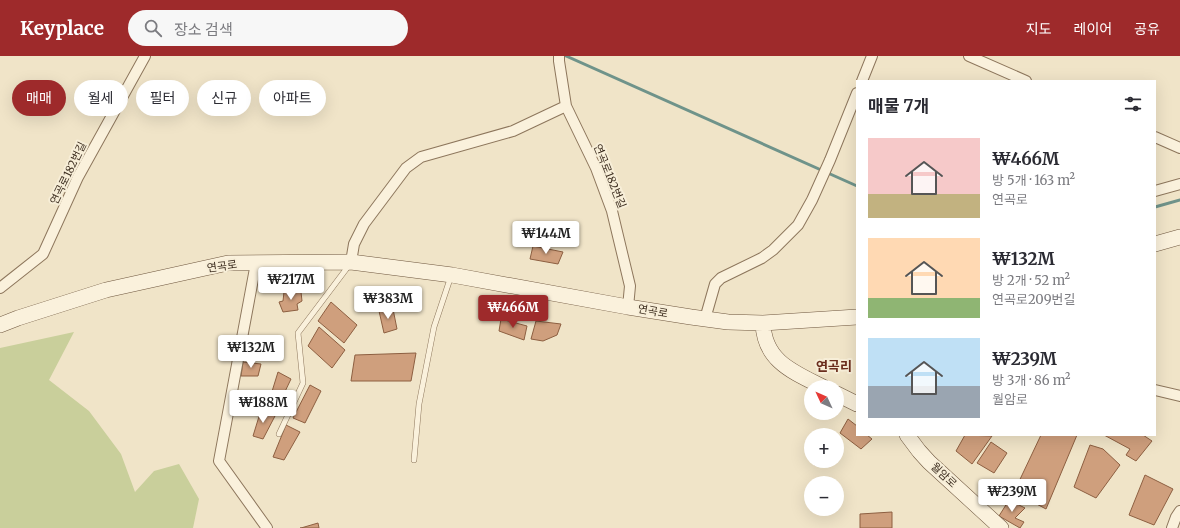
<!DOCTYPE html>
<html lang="ko">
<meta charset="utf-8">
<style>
:root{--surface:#fff;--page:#f7f7f7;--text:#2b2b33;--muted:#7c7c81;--accent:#9e2a2b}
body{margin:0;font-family:Merriweather,"Noto Sans KR",serif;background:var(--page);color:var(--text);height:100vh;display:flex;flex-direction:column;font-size:15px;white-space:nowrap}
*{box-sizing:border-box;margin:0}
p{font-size:13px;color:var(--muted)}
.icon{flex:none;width:22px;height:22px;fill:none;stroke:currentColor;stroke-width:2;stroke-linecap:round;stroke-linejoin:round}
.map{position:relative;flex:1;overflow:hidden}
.details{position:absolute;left:856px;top:24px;width:300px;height:356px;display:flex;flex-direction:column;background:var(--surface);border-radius:0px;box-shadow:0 4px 16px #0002}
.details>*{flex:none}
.banner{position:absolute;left:12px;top:24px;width:380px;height:36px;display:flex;gap:8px}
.needle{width:26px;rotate:314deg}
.fabs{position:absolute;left:804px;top:324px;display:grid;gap:8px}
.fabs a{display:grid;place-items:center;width:40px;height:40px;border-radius:50%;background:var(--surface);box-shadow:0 4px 16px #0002;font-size:20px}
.price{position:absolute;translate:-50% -34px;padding:0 9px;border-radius:4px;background:#fff;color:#222;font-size:13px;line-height:26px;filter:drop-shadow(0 1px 2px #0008)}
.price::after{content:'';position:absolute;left:50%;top:24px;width:12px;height:9px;margin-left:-6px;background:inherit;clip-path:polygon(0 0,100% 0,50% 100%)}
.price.selected{background:var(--accent);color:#fff}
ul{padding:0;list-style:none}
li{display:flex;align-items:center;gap:12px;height:100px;padding:0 12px}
li span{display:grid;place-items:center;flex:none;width:112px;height:80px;border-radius:0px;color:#555}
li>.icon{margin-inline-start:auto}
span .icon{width:48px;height:48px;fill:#fffc;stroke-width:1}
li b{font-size:17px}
h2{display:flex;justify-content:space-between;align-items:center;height:48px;padding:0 12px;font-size:17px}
.pill{padding:0 14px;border-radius:18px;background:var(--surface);box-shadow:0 4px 16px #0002;font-size:14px;line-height:36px}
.pill.selected{background:var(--accent);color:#fff}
header{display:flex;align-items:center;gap:24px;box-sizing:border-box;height:56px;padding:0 20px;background:var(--accent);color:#fff}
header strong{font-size:19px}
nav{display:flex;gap:22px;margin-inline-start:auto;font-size:14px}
.search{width:280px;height:36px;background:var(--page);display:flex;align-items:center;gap:10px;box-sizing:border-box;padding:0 14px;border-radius:22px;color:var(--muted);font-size:15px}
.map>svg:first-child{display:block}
.green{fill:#c9cf9b}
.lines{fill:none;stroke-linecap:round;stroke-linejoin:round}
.stream{stroke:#6f938a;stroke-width:3}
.building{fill:#cf9f7d;stroke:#8d5f41}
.lane-casing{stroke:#8d765c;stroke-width:6}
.street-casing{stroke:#8d765c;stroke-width:12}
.secondary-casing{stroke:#6f573f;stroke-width:16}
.lane{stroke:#faf1dc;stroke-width:5}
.street{stroke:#faf1dc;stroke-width:10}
.secondary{stroke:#faf1dc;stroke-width:15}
.labels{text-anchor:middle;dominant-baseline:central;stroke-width:4;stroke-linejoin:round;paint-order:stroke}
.street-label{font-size:11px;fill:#3d2e20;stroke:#f7eed8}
.quarter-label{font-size:13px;font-weight:bold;fill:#6b2e1e;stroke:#f7eed8}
</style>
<header>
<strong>Keyplace</strong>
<div class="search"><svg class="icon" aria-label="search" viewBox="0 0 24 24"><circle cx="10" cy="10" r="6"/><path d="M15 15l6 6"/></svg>장소 검색</div>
<nav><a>지도</a><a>레이어</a><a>공유</a></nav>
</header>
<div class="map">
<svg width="1180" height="472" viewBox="0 0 1180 472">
<rect width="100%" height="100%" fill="#f0e4c8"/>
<path class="green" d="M74,276L49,324L89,355L121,398L135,436L154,415L179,408L199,443L193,472H0V292Z"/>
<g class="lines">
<path class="stream" d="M566,0L857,130
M1155,151L1180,144"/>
</g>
<path class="building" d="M533,190L563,196L558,208L530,203Z
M284,236H301L302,245L297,248L298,254L283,256L279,246L283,245Z
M331,246L357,269L344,287L318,265Z
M393,253L397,273L384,277L379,255Z
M501,263L527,270L524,284L499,275Z
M536,265L561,268L557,279L543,285L531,283Z
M319,271L345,294L332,312L308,290Z
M416,297L411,325H351L355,299Z
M243,306L261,308L258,320H241Z
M278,316L291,323L280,346L270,342Z
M310,329L321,335L305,367L293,362Z
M261,354L275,360L263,383L253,380Z
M848,363L857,370V379H867L872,383L861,393L840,377Z
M286,369L300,376L284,404L273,401Z
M965,379L992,380L972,408L956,395Z
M1041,379H1077L1046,453L1014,436Z
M1104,379H1143L1152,385L1136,405L1126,399L1130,393Z
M991,386L1007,397L994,417L977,407Z
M1090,389L1103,393L1120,409L1096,442L1074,431Z
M812,405H822L814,409Z
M1145,419L1173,433L1154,469L1129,459Z
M1009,444L1025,452L1015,462L1024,466L1020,472L999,460Z
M892,456V472H860V458Z
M318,467L319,472H300H301Z"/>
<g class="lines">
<defs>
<path id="lane" d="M279,378L303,327L298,277L350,208
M414,404L419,348L434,271L451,220"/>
<path id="street" d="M559,0V5L566,50L596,112L612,155L630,230L628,251
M969,0L1026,25
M862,25L872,0
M1155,81L1180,92
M1155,135L1180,128
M351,206L354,188L364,168L406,112L421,101L513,75L566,50
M256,207L219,405L267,472
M0,232L43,198L78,121L145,0
M705,263L715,228L721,222L762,202L773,194L798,169L812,144L830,104L857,37
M1155,334L1180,340
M1172,472L1176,461L1180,455"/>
<path id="secondary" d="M1155,188L1180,181
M763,267C764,305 793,316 823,331
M0,269L18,262L106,234L228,207L351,206L452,219L628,251L691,261L728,266L763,267L857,261
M837,338L857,348
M907,379L919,395L929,406L1001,472"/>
</defs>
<use href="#lane" class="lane-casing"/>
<use href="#street" class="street-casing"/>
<use href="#secondary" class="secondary-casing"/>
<use href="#lane" class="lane"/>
<use href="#street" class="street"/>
<use href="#secondary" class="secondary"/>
</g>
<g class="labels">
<g class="street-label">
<text transform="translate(68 117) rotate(-64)">연곡로182번길</text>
<text transform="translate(610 120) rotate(68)">연곡로182번길</text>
<text transform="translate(222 210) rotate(-8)">연곡로</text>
<text transform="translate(653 255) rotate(10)">연곡로</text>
<text transform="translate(944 419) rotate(43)">월암로</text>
</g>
<g class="quarter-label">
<text x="834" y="310">연곡리</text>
</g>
</g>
</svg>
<div class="fabs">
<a><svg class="needle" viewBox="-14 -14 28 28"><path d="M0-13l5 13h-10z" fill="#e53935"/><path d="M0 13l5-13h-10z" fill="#7c7c81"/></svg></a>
<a>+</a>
<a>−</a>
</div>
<b class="price" style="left:546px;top:199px">₩144M</b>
<b class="price" style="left:291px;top:245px">₩217M</b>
<b class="price" style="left:388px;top:264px">₩383M</b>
<b class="price selected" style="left:513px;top:273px">₩466M</b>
<b class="price" style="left:251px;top:313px">₩132M</b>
<b class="price" style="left:263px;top:368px">₩188M</b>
<b class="price" style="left:1012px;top:457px">₩239M</b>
<div class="banner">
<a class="pill selected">매매</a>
<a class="pill">월세</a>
<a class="pill">필터</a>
<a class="pill">신규</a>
<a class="pill">아파트</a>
</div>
<section class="details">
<h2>매물 7개<svg class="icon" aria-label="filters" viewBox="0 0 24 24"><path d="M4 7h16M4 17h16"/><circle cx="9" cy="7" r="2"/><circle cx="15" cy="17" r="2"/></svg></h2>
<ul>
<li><span style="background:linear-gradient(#f6c9c9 70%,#c2b280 0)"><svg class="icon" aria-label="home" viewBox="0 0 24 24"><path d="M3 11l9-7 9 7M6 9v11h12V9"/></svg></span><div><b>₩466M</b><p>방 5개 · 163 m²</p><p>연곡로</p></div></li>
<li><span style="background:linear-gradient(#ffd9b3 75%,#8fb573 0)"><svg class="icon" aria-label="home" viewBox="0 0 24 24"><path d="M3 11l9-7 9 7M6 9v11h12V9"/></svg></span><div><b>₩132M</b><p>방 2개 · 52 m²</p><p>연곡로209번길</p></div></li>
<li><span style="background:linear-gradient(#bfe0f5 60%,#9aa5b1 0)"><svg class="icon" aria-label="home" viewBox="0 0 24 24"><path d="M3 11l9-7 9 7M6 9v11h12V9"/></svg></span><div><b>₩239M</b><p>방 3개 · 86 m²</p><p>월암로</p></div></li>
</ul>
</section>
</div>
